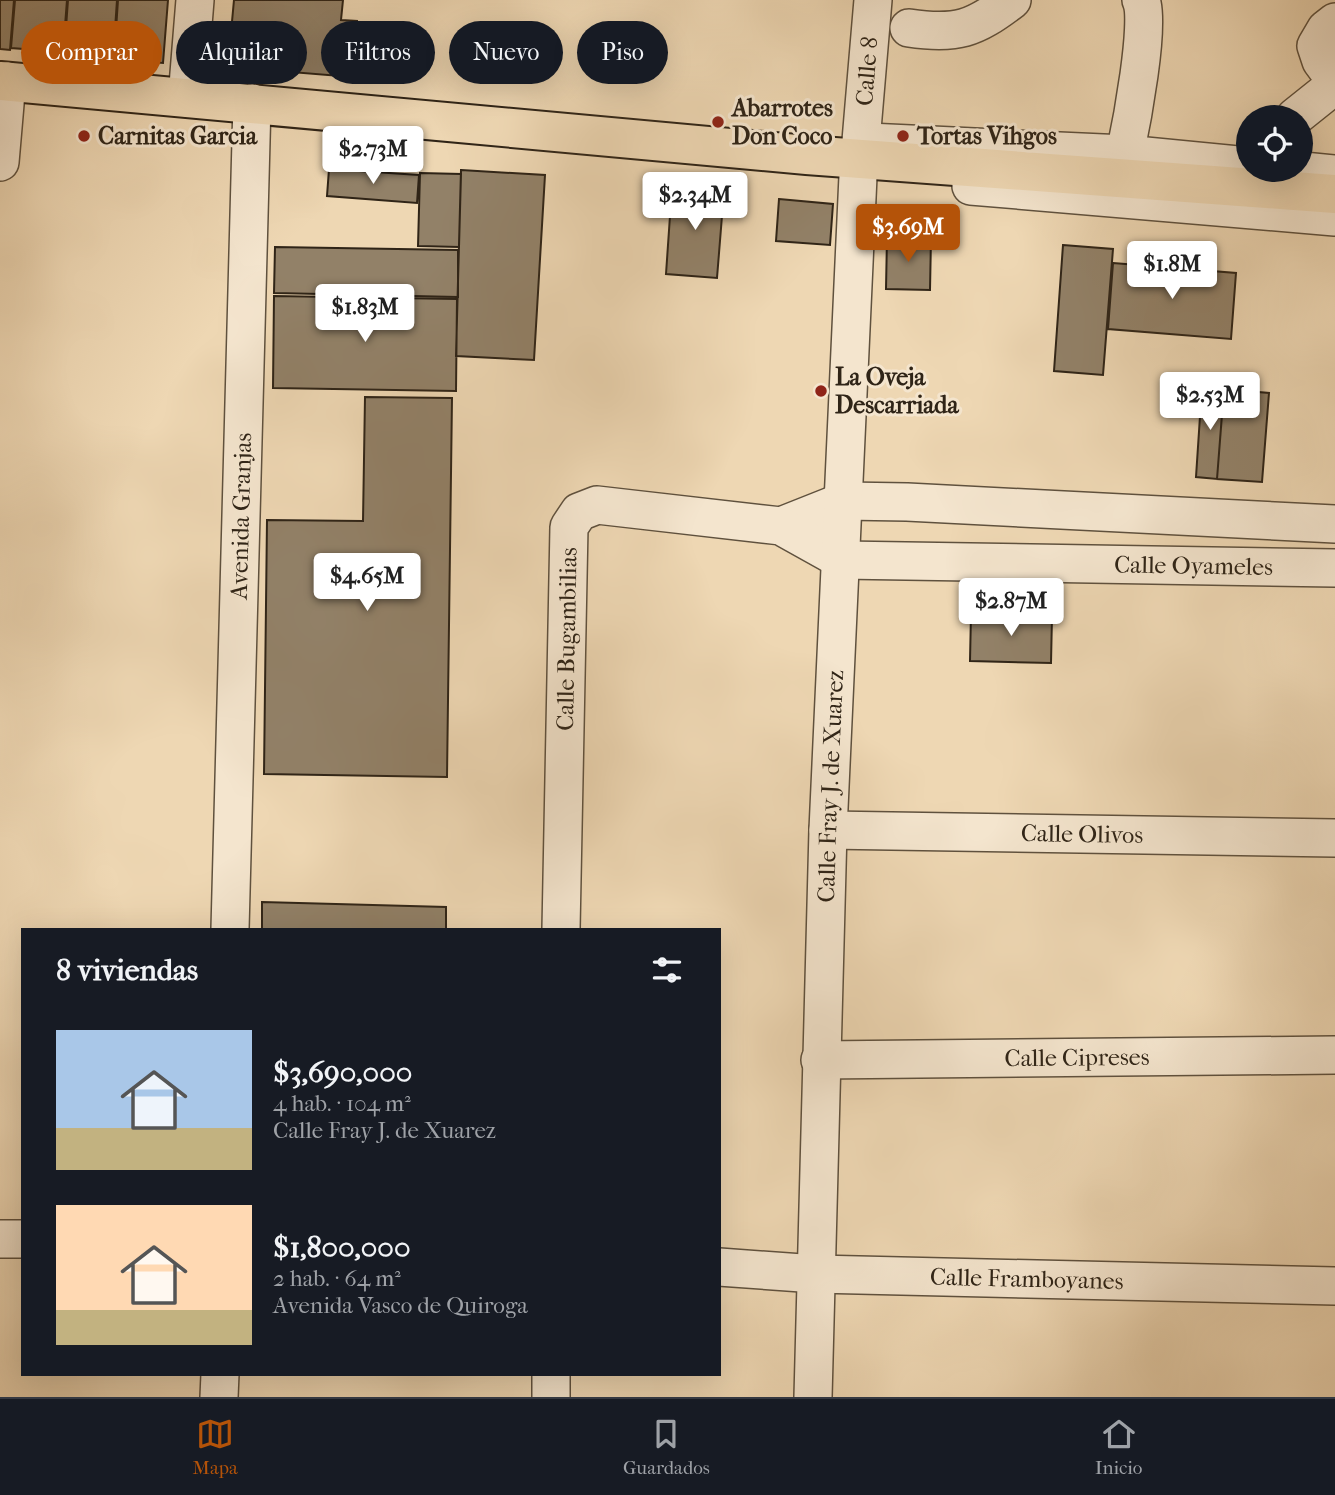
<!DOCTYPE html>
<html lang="es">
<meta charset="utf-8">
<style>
:root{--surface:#171b24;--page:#20242c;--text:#f1f3f6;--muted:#9ea1a6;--line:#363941;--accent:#b45309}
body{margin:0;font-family:"IM FELL French Canon",serif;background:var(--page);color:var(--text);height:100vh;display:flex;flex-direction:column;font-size:26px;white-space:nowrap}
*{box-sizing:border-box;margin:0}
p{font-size:23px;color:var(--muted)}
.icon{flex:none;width:38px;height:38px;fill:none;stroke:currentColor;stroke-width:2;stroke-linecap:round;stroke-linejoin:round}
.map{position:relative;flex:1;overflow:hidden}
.drawer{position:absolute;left:21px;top:928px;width:700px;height:448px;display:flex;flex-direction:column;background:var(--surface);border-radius:0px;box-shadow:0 7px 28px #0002}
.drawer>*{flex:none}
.hud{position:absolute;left:21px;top:21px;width:700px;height:63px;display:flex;gap:14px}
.tools{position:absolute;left:1236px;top:105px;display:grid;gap:14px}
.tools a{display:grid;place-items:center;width:77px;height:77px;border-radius:50%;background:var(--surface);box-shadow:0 7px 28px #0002;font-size:35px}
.price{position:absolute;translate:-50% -60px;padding:0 16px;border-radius:7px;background:#fff;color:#222;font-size:23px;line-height:46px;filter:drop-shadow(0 2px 4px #0008)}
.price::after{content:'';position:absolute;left:50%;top:42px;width:21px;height:16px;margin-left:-10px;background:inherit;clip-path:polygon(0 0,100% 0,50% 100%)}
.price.on{background:var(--accent);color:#fff}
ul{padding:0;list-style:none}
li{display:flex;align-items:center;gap:21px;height:175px;padding:0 35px}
li span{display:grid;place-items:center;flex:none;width:196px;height:140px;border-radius:0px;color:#555}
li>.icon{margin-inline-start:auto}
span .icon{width:84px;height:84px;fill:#fffc;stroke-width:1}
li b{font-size:30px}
h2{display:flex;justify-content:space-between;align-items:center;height:84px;padding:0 35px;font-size:30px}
.tag{padding:0 24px;border-radius:32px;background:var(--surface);box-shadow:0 7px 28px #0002;font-size:24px;line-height:63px}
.tag.on{background:var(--accent);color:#fff}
.menu{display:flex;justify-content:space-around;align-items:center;height:98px;border-top:2px solid var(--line);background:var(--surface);font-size:19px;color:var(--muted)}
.menu a{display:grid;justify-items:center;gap:4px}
.menu .on{color:var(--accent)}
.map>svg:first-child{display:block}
.building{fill:#928168;stroke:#2f2417;stroke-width:2}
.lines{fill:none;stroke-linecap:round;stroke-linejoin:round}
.minor-casing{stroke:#5f513e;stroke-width:40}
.major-casing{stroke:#2f2417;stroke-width:42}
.minor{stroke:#f4e5ce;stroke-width:37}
.major{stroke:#eed7b3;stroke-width:38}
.poi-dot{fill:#8f2418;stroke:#f4e5ce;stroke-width:2.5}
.labels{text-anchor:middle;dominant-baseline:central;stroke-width:6;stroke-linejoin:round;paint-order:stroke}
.street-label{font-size:24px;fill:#2f2417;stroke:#f4e5ce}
.poi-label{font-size:24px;font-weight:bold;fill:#2f2417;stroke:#f4e5ce;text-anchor:start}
</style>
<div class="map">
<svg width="1335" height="1397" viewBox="0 0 1335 1397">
<rect width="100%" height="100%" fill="#eed7b3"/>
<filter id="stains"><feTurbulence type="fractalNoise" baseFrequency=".00286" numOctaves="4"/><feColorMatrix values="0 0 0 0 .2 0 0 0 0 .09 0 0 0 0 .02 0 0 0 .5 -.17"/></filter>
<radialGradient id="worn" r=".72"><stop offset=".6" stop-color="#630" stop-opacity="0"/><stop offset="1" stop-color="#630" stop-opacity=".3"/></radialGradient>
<path class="building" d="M0,0H14L10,50L0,49Z
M15,0H67L63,52L11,48Z
M68,0H117L113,59L64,55Z
M118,0H168L163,63L114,59Z
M234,0H343L341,20L357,21L352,77L242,68L229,54Z
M329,169L419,175L417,203L327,196Z
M461,170L545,175L534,360L456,356Z
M420,173L461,174L459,247L418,246Z
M672,187L724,191L717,278L666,274Z
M779,199L833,204L830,245L776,241Z
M887,237L931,238L930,290L886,289Z
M1063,245L1113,249L1103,375L1054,371Z
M275,247L458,250V297L274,293Z
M1113,263L1236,273L1231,339L1108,329Z
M274,296L457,299L456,391L273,388Z
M1202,386L1224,388L1217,479L1196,477Z
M1224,389L1269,393L1262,482L1217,479Z
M365,397L452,398L447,777L264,774L267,520L363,521Z
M971,613L1052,616L1051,663L970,661Z
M262,902L446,907V929H262Z"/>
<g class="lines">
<defs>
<g id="minor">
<path d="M1335,22L1326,29L1316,46L1321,61L1335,80"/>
<path d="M909,28C957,35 974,29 1012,0"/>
<path d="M187,98L195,0"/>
<path d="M1295,117L1335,85"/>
<path id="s1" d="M861,141L873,0"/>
<path d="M868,142L1125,154L1248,166"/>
<path d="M1125,154C1131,126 1151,22 1141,0"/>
<path d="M0,162L7,81"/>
<path d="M1293,170L1335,174"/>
<path d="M971,186L1335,217"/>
<path d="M781,526L844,501L907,502L1335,524"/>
<path id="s2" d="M828,830L1335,838"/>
<path id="s3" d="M230,929L252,103"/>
<path id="s4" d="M561,929L569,527L579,512L597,505L781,526L842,560L1335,568"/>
<path id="s5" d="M820,1060L1335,1055"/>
<path d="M0,1239H23"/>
<path id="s6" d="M719,1267L816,1274L1335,1286"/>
<path d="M219,1397L220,1374"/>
<path d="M551,1397V1374"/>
<path id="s7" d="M813,1397L828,830L858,176"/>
</g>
<path id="major" d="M0,81L807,155L1335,194"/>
</defs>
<use href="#minor" class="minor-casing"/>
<use href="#major" class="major-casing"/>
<use href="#minor" class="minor"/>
<use href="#major" class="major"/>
</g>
<g class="poi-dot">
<circle cx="718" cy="122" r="7"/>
<circle cx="84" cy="136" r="7"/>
<circle cx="903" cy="136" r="7"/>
<circle cx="821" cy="391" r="7"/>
</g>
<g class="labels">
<g class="street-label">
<text stroke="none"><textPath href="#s1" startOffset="70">Calle 8</textPath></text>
<text stroke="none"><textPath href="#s3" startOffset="413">Avenida Granjas</textPath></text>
<text stroke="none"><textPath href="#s4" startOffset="1046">Calle Oyameles</textPath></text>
<text stroke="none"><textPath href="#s4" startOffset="290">Calle Bugambilias</textPath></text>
<text stroke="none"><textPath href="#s7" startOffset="611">Calle Fray J. de Xuarez</textPath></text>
<text stroke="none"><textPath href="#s2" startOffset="254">Calle Olivos</textPath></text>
<text stroke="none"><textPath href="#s5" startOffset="257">Calle Cipreses</textPath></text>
<text stroke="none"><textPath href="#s6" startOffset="308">Calle Framboyanes</textPath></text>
</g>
<g class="poi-label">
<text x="732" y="108">Abarrotes<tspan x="732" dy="28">Don Coco</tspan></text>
<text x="98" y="136">Carnitas Garcia</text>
<text x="917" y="136">Tortas Vihgos</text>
<text x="835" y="377">La Oveja<tspan x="835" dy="28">Descarriada</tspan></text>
</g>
</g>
<rect width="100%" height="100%" filter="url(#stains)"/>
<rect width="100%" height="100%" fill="url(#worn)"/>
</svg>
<div class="tools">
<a><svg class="icon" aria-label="locate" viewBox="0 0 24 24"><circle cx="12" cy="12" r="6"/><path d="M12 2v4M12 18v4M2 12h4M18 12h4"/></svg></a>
</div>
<b class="price" style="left:373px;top:186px">$2.73M</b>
<b class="price" style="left:695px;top:232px">$2.34M</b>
<b class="price on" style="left:908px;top:264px">$3.69M</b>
<b class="price" style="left:1172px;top:301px">$1.8M</b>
<b class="price" style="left:365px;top:344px">$1.83M</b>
<b class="price" style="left:1210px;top:432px">$2.53M</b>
<b class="price" style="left:367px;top:613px">$4.65M</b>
<b class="price" style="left:1011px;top:638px">$2.87M</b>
<div class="hud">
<a class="tag on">Comprar</a>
<a class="tag">Alquilar</a>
<a class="tag">Filtros</a>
<a class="tag">Nuevo</a>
<a class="tag">Piso</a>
</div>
<section class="drawer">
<h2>8 viviendas<svg class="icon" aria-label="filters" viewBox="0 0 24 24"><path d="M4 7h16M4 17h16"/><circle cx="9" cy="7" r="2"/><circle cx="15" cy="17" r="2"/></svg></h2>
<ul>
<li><span style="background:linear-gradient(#a9c7e8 70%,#c2b280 0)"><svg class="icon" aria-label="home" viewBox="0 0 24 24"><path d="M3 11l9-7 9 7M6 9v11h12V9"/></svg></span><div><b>$3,690,000</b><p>4 hab. · 104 m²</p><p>Calle Fray J. de Xuarez</p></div></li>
<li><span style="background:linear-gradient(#ffd9b3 75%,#c2b280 0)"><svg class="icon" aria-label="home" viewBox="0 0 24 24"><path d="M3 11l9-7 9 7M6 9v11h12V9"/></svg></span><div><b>$1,800,000</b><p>2 hab. · 64 m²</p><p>Avenida Vasco de Quiroga</p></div></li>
</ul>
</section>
</div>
<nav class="menu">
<a class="on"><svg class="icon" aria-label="map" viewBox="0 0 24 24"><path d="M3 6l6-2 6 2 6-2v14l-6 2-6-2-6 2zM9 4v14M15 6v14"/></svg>Mapa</a>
<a><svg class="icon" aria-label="saved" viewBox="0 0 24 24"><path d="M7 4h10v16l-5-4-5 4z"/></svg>Guardados</a>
<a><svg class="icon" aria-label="home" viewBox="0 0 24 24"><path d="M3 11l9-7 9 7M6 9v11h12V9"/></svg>Inicio</a>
</nav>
